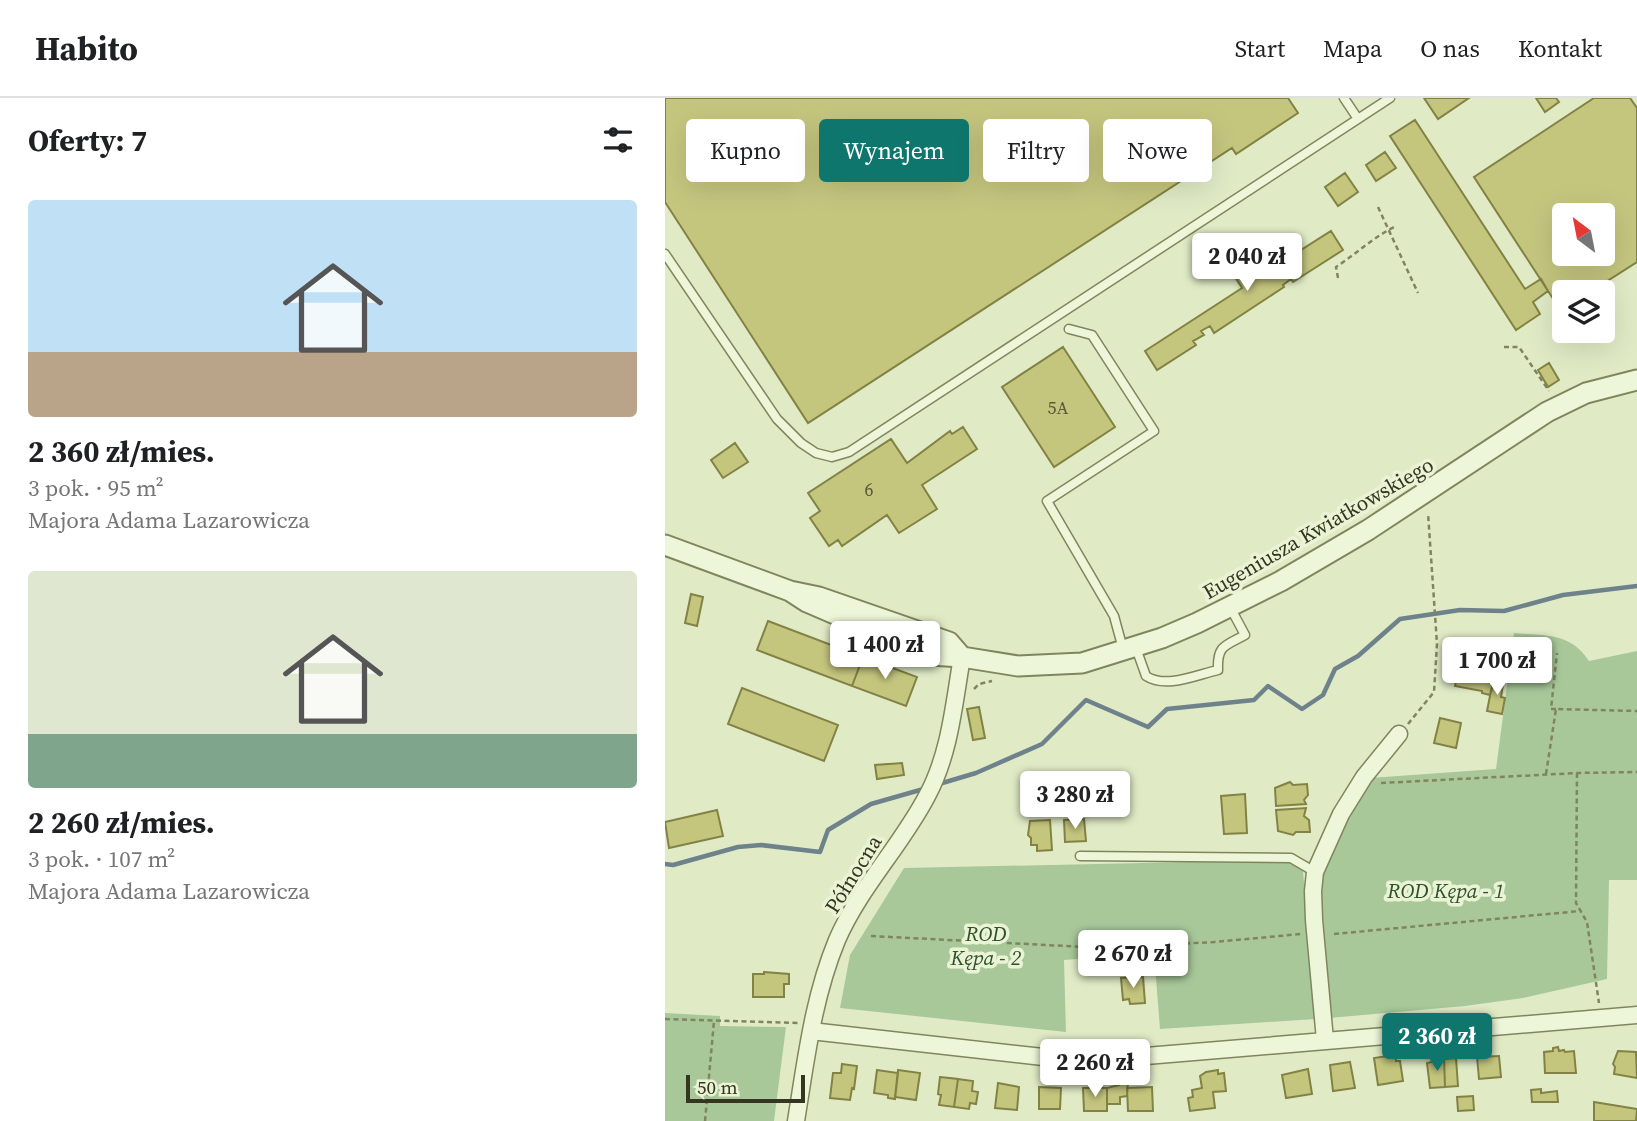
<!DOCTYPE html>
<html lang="pl">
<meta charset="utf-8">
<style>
:root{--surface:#fff;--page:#f6f6f6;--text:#202124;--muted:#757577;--line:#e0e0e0;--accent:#0f766e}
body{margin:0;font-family:"Source Serif 4",serif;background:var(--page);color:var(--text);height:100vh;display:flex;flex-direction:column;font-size:26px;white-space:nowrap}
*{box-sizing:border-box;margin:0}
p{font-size:23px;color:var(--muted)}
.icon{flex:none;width:38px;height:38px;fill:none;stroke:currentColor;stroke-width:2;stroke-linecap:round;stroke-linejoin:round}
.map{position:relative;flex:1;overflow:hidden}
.sheet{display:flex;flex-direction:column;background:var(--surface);width:665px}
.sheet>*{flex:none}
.hud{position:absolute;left:21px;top:21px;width:665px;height:63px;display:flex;gap:14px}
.needle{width:46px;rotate:328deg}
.tools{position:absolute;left:887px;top:105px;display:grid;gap:14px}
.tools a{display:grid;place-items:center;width:63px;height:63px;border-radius:7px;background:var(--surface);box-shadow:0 7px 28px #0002;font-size:35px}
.scale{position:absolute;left:21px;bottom:18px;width:119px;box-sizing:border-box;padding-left:7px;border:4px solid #343620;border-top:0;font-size:19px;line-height:24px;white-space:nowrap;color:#343620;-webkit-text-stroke:5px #eaf3d5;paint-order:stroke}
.price{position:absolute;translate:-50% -60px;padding:0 16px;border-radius:7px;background:#fff;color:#222;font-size:23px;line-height:46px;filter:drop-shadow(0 2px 4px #0008)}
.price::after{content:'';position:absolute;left:50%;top:42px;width:21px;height:16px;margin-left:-10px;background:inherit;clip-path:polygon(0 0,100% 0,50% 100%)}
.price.current{background:var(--accent);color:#fff}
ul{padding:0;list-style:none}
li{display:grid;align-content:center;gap:14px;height:371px;padding:0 28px}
li span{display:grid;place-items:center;height:217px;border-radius:7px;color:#555}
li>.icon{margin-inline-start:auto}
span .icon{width:126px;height:126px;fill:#fffc;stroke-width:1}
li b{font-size:30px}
h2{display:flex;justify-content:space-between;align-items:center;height:84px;padding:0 28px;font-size:30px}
.tag{padding:0 24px;border-radius:7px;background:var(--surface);box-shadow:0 7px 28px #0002;font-size:24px;line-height:63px}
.tag.current{background:var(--accent);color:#fff}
header{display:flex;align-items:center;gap:42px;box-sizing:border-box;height:98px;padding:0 35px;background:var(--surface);border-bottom:2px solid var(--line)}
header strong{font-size:33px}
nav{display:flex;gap:38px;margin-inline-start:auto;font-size:24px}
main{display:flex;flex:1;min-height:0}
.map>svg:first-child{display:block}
.green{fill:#a8c89a}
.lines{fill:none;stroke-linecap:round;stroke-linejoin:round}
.stream{stroke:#6e828c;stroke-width:4.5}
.building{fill:#c5c67e;stroke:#828245;stroke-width:2;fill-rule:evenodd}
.service-casing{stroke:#80855d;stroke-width:11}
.minor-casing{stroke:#80855d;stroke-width:19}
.tertiary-casing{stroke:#80855d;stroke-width:23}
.path{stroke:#80855d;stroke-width:2.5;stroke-dasharray:5 3.5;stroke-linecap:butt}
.service{stroke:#edf6d8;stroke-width:8}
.minor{stroke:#edf6d8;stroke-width:16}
.tertiary{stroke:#edf6d8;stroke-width:19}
.labels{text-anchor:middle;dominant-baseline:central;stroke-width:7;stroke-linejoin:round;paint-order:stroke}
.number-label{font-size:18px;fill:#585a38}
.street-label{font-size:21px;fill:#343620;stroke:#eaf3d5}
.park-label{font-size:21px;font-style:italic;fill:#2e5128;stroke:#eaf3d5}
</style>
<header>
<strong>Habito</strong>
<nav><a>Start</a><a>Mapa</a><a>O nas</a><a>Kontakt</a></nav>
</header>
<main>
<section class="sheet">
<h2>Oferty: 7<svg class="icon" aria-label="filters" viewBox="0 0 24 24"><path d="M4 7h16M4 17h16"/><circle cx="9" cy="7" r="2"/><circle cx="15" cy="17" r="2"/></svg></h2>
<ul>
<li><span style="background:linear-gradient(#bfe0f5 70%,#b9a48a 0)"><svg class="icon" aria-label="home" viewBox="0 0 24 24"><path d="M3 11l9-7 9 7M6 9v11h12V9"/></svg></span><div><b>2 360 zł/mies.</b><p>3 pok. · 95 m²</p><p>Majora Adama Lazarowicza</p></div></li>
<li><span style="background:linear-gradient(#dfe7d0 75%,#7fa58c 0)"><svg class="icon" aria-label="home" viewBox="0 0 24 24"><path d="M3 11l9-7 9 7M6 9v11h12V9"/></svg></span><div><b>2 260 zł/mies.</b><p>3 pok. · 107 m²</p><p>Majora Adama Lazarowicza</p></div></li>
</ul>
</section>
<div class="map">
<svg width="972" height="1023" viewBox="0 0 972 1023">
<rect width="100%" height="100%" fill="#e0ebc6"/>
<path class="green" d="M849,535C880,538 905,534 924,563L972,553V782H944L942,881L858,900L800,908L664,920L653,781L705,680L831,671Z
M617,762L628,765L638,773L651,921L495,931L489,855L399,862L401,934L175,910L185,857L239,770Z
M0,915L55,918V928L121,929L109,1023H0Z"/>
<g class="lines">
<path class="stream" d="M274,686L311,675L377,646L421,602L483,629L502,611L589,602L603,588L637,611L658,597L670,571L693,558L735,521L795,512L839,513L898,497L972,488
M0,766L8,767L73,749L96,747L155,754L163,732L206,706L262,690"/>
</g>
<path class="building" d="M0,0H623L633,15L571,56L567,50L143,325L0,104Z
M759,0H804L773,21Z
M871,0H891L894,4L880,14Z
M929,0H965L972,10V164L925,194H900V211L896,213L809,79ZM900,117H938V156H900Z
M750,22L860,191L876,181L883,193L868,204L875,216L851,232L725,38Z
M720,54L731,70L711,83L701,67Z
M680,75L693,94L673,108L660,89Z
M666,133L678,152L628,184L626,181L618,187L619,189L549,235L545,228L536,233L539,237L528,243L531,247L492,272L480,253L577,190L565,171L605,146L617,164Z
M398,249L450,329L389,369L337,289Z
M884,265L894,282L883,289L873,272Z
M298,329L312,351L257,387L272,411L234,435L222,417L177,448L173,442L164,448L145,420L155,413L143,395L226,341L242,365L285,333L287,336Z
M70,345L83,364L58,380L46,362Z
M26,496L38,499L32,528L20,525Z
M103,523L198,559L187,588L92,552Z
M198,559L252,579L241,608L187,588Z
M793,574L819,581L820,577L831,579L825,597L817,595V593L790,588Z
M831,579L839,580L836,599L840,600L837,616L822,613L828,583H830Z
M77,590L173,627L159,663L63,626Z
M314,609L320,640L308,642L302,611Z
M775,620L796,625L791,650L769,645Z
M237,665L239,677L212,681L210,667Z
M625,684L628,687L642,686L643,697L639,702L641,706L611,708L610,690Z
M416,688H425L426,704L411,705L410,689L411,692L416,691Z
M580,696L582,735L559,736L556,698Z
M641,710L639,718L644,722L645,734H631L628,737L613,733L611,712Z
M52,712L58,738L4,750L0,724Z
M419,721L421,743L400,744L399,722Z
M385,722L387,752L372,753V747H366V740L363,737L365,723Z
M99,874L124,876V886H119V899H88V876H99Z
M478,879L480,905L465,906L464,901L458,902L456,880Z
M893,949L894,953L899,952L900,954L909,953L911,975H880L879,954L888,953V950Z
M953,953L971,954L972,980L949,976L950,969L948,966Z
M730,957L731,963H735L738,983L713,987L709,960Z
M834,958L836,979L814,981L812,959Z
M779,960L780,989L765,990L762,965L767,964V961Z
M791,960L793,988L780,989L779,961Z
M685,964L690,990L668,993L665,967Z
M177,966L192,968L189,991L187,990L185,1002L165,1000L168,975H176Z
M643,971L647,996L621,1000L617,977Z
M212,972L233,975L230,1001L223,1000V997L209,995Z
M233,972L255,975L251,1002L230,999Z
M553,972V976L559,975L561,993L548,994L550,1010L525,1013L523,1000L528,999L527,992L537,990L535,978L541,974Z
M275,979L293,981L289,1009L274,1007L276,997L273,996Z
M293,981L308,983L307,993L313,994L311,1006L305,1005L304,1011L289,1009Z
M454,984H463L462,998L455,999V1006H442V990L454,987Z
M333,985L354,989L352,1012L330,1010Z
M374,989L396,990L395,1011H374Z
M487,989L488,1013H463L462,990Z
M418,990H442V1013H419Z
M876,991V995L892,993L893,1004H867L866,992Z
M808,998L809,1012L793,1013L792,999Z
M929,1004L972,1011L971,1023H929Z"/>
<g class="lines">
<defs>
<path id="service" d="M679,0L693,21
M0,156L112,321L136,345L151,355L167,359L184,354L725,0
M404,231L427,237L489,333L382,403L449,518L458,551
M471,550L481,578C501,591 531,577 553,572C552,547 560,548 580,537L565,509
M415,758L626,760L650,774"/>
<path id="minor" d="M146,933L387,960L469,959L972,917
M660,942L649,822L648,793L650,774L676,716L699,679L734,636
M131,1023C141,962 148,900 172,842C195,789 236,748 262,698C285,656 289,605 297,559"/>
<path id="tertiary" d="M0,447L125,493L154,499L284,544L297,559L265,557L142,504L125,493
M297,559L353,568L417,565L497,540L532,525L616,483L703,432L882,314L921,295L972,282"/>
</defs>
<use href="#service" class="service-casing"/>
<use href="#minor" class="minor-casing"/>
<use href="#tertiary" class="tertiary-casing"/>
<path class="path" d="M713,109L753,195
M673,180L671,169C692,155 709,139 731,128
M839,249H854L884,293
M309,591L314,586L327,583
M891,611H886L892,555
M743,626L769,594L772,546L763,415
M912,675L911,805L922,824L934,905
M881,676L891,611L972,613
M716,685L912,675L972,674
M669,836L915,813
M206,838L440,850L549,844L636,836
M0,921L133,925
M40,1023L49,923"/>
<use href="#service" class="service"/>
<use href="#minor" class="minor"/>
<use href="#tertiary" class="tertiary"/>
</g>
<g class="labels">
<g class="number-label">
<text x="393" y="309">5A</text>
<text x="204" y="391">6</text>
</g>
<g class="street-label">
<text transform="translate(653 430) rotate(-30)">Eugeniusza Kwiatkowskiego</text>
<text transform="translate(188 776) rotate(-58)">Północna</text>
</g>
<g class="park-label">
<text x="781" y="792">ROD Kępa - 1</text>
<text x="321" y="835">ROD<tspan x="321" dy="24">Kępa - 2</tspan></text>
</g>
</g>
</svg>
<div class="tools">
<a><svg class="needle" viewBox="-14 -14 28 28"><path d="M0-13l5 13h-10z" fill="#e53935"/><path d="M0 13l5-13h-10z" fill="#757577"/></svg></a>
<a><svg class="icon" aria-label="layers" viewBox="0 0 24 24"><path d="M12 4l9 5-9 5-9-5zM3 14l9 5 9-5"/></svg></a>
</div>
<div class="scale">50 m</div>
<b class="price" style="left:582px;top:195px">2 040 zł</b>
<b class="price" style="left:220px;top:583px">1 400 zł</b>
<b class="price" style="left:832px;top:599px">1 700 zł</b>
<b class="price" style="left:410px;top:733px">3 280 zł</b>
<b class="price" style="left:468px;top:892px">2 670 zł</b>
<b class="price current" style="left:772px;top:975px">2 360 zł</b>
<b class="price" style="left:430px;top:1001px">2 260 zł</b>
<div class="hud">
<a class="tag">Kupno</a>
<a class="tag current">Wynajem</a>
<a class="tag">Filtry</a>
<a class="tag">Nowe</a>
</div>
</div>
</main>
